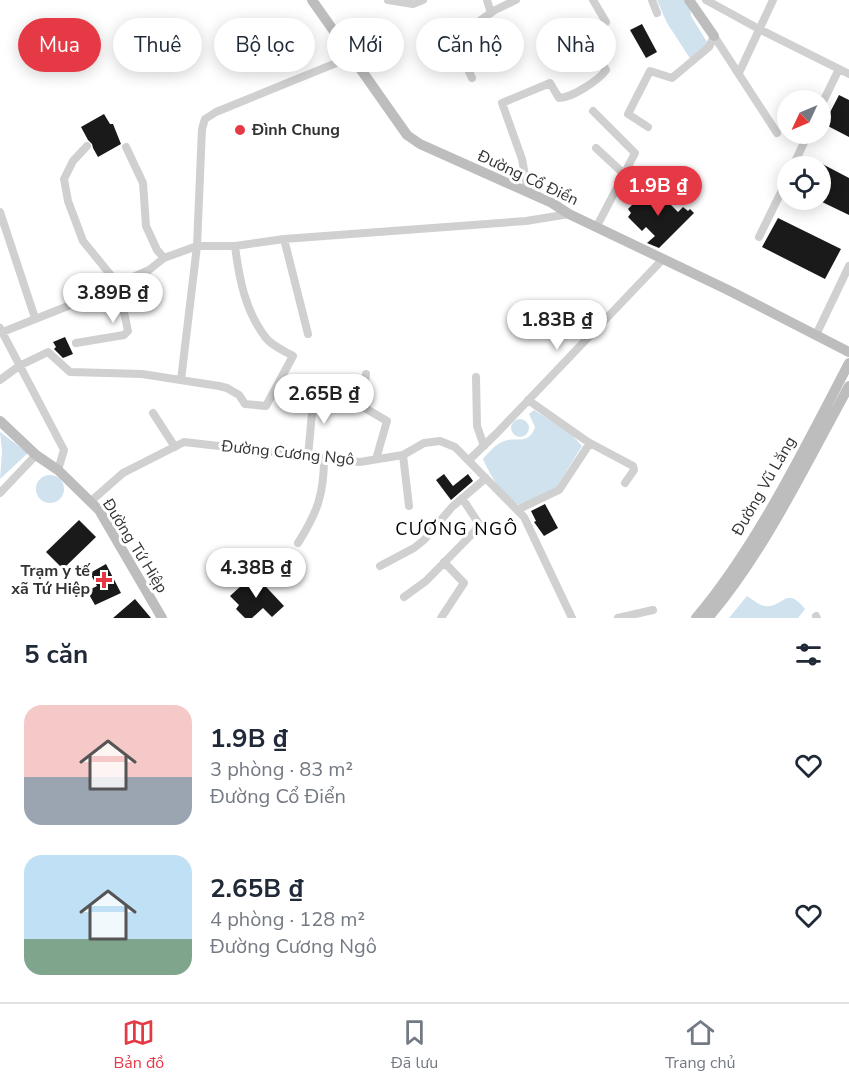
<!DOCTYPE html>
<html lang="vi">
<meta charset="utf-8">
<style>
:root{--surface:#fff;--page:#f6f6f7;--text:#1f2937;--muted:#747a83;--line:#e0e1e3;--accent:#e63946}
body{margin:0;font-family:"Nunito Sans",sans-serif;background:var(--page);color:var(--text);height:100vh;display:flex;flex-direction:column;font-size:22px;white-space:nowrap}
*{box-sizing:border-box;margin:0}
p{font-size:20px;color:var(--muted)}
.icon{flex:none;width:33px;height:33px;fill:none;stroke:currentColor;stroke-width:2;stroke-linecap:round;stroke-linejoin:round}
.map{position:relative;height:618px;overflow:hidden}
.side{display:flex;flex-direction:column;background:var(--surface);flex:1}
.side>*{flex:none}
.hud{position:absolute;left:18px;top:18px;width:813px;height:54px;display:flex;gap:12px}
.needle{width:39px;rotate:226deg}
.fabs{position:absolute;left:777px;top:90px;display:grid;gap:12px}
.fabs a{display:grid;place-items:center;width:54px;height:54px;border-radius:50%;background:var(--surface);box-shadow:0 3px 15px #0003;font-size:30px}
.price{position:absolute;translate:-50% -51px;padding:0 14px;border-radius:21px;background:#fff;color:#222;font-size:20px;line-height:39px;filter:drop-shadow(0 2px 3px #0008)}
.price::after{content:'';position:absolute;left:50%;top:36px;width:18px;height:14px;margin-left:-9px;background:inherit;clip-path:polygon(0 0,100% 0,50% 100%)}
.price.active{background:var(--accent);color:#fff}
ul{padding:0;list-style:none}
li{display:flex;align-items:center;gap:18px;height:150px;padding:0 24px}
li span{display:grid;place-items:center;flex:none;width:168px;height:120px;border-radius:18px;color:#555}
li>.icon{margin-inline-start:auto}
span .icon{width:72px;height:72px;fill:#fffc;stroke-width:1}
li b{font-size:26px}
h2{display:flex;justify-content:space-between;align-items:center;height:72px;padding:0 24px;font-size:26px}
.tag{padding:0 21px;border-radius:27px;background:var(--surface);box-shadow:0 3px 15px #0003;font-size:21px;line-height:54px}
.tag.active{background:var(--accent);color:#fff}
.menu{display:flex;justify-content:space-around;align-items:center;height:84px;border-top:2px solid var(--line);background:var(--surface);font-size:16px;color:var(--muted)}
.menu a{display:grid;justify-items:center;gap:3px}
.menu .active{color:var(--accent)}
.map>svg:first-child{display:block}
.water{fill:#cfe2ee}
.building{fill:#1a1a1a}
.lines{fill:none;stroke-linecap:round;stroke-linejoin:round}
.street{stroke:#d0d0d0;stroke-width:8}
.secondary{stroke:#bdbdbd;stroke-width:10}
.poi-dot{fill:#e63946;stroke:#fff;stroke-width:2}
.labels{text-anchor:middle;dominant-baseline:central;stroke-width:6;stroke-linejoin:round;paint-order:stroke}
.poi-label{font-size:16px;font-weight:bold;fill:#333;stroke:#fff;text-anchor:start}
.street-label{font-size:16px;fill:#333;stroke:#fff}
.neighbourhood-label{font-size:18px;letter-spacing:1.5px;fill:#000;stroke:#fff}
</style>
<div class="map">
<svg width="849" height="618" viewBox="0 0 849 618">
<rect width="100%" height="100%" fill="#fff"/>
<path class="water" d="M657,0H684L690,9L691,16L707,42V46L691,60L667,23Z
M534,410L570,433L582,446L554,491L523,506C506,504 489,473 483,459C488,453 495,445 502,442C516,435 528,447 535,427L529,414Z
M511 428a9 9 0 1 1 18 0a9 9 0 1 1-18 0Z
M0,432L28,453L0,479L2,451Z
M36 489a14 14 0 1 1 28 0a14 14 0 1 1-28 0Z
M747,596C754,600 761,608 770,606C785,604 787,587 805,609L798,618H729Z"/>
<path class="building" d="M642,24L657,52L646,58L630,30Z
M839,95L849,100V137L824,124Z
M104,114L110,124H113L121,144L98,157L93,148L92,144L88,140L81,127Z
M809,157L849,178V215L820,201V166H804Z
M648,189L652,193L655,189L678,212L683,207L688,211L690,209L694,213L659,248L647,243L655,236L646,227L642,231L628,217L631,213L628,209Z
M778,218L841,249L825,279L762,247Z
M65,337L73,354L63,358L54,349L56,347L53,342Z
M444,474L453,486L468,474L473,481L451,500L436,480Z
M545,504L558,528L544,536L534,522L536,521L531,511Z
M79,520L96,537L63,569L46,552Z
M106,564L121,593L95,605L87,591L97,586L90,573Z
M254,574L284,606L272,617L263,608L252,618H245L236,609L239,605L230,596Z
M135,599L151,618H113Z"/>
<g class="lines">
<path class="street" d="M388,0L413,4L423,0
M487,0L491,13
M652,0L657,13
M706,0L759,29L849,74
M739,73L773,0
M472,78L454,39L495,10L516,0
M820,108L839,69
M593,111L635,153L597,226
M648,127L628,114L650,71L672,78L709,47L714,36L777,133
M126,147L143,183L146,226L157,250L164,258
M596,148L624,174
M793,166L808,134
M528,192L522,159L502,103L550,83L559,98C572,98 599,80 606,70L587,37L606,22L593,0
M0,212L35,318
M759,237L788,178
M284,239L308,334
M0,328L64,450L58,470
M0,333L68,306L149,270L164,258L197,246H235L284,239L526,221L569,214
M816,335L849,266
M76,343L124,335L128,331L118,284L83,241L68,201L64,179L73,161L87,146
M366,374L363,407L387,421L376,459
M476,377L477,426L484,446
M0,380L19,366L48,352L70,372L142,374L219,386L227,388L239,395L245,404L266,406L293,356C285,351 272,346 266,338C245,311 239,278 235,246
M181,380L197,246L202,129L205,119L216,112L351,57
M528,400L588,442L633,466L634,470L625,483
M153,413L175,447
M403,455L409,506
M308,456L314,392
M469,460L497,433L663,259
M0,493L36,455
M90,502L123,473L184,442L360,462L403,455L424,443L440,441L455,447L524,517L572,618
M517,510L559,490L590,443
M298,543C317,513 324,495 324,458
M380,566L414,548L424,540L452,507L486,478
M404,597L426,581L474,532L479,524L462,498
M816,616L817,618
M441,618L464,583L444,562
M618,618L653,610"/>
<path class="secondary" d="M312,0L407,135L420,144L552,203L569,214L728,290L849,352
M689,0L714,36
M0,421L36,455L58,470L99,510L162,618
M696,618C757,546 805,447 849,363
M708,618C764,553 807,462 849,386"/>
</g>
<g class="poi-dot">
<circle cx="240" cy="130" r="6"/>
<path d="M101 571h6v6h6v6h-6v6h-6v-6h-6v-6h6z"/>
</g>
<g class="labels">
<g class="poi-label">
<text x="252" y="130">Đình Chung</text>
<text x="90" y="571" text-anchor="end">Trạm y tế<tspan x="90" dy="18">xã Tứ Hiệp</tspan></text>
</g>
<g class="street-label">
<text transform="translate(528 178) rotate(25)">Đường Cổ Điển</text>
<text transform="translate(288 453) rotate(6)">Đường Cương Ngô</text>
<text transform="translate(764 486) rotate(-60)">Đường Vũ Lăng</text>
<text transform="translate(135 546) rotate(58)">Đường Tứ Hiệp</text>
</g>
<g class="neighbourhood-label">
<text x="457" y="529">CƯƠNG NGÔ</text>
</g>
</g>
</svg>
<div class="fabs">
<a><svg class="needle" viewBox="-14 -14 28 28"><path d="M0-13l5 13h-10z" fill="#e53935"/><path d="M0 13l5-13h-10z" fill="#747a83"/></svg></a>
<a><svg class="icon" aria-label="locate" viewBox="0 0 24 24"><circle cx="12" cy="12" r="6"/><path d="M12 2v4M12 18v4M2 12h4M18 12h4"/></svg></a>
</div>
<b class="price active" style="left:658px;top:217px">1.9B ₫</b>
<b class="price" style="left:113px;top:324px">3.89B ₫</b>
<b class="price" style="left:557px;top:351px">1.83B ₫</b>
<b class="price" style="left:324px;top:425px">2.65B ₫</b>
<b class="price" style="left:256px;top:599px">4.38B ₫</b>
<div class="hud">
<a class="tag active">Mua</a>
<a class="tag">Thuê</a>
<a class="tag">Bộ lọc</a>
<a class="tag">Mới</a>
<a class="tag">Căn hộ</a>
<a class="tag">Nhà</a>
</div>
</div>
<section class="side">
<h2>5 căn<svg class="icon" aria-label="filters" viewBox="0 0 24 24"><path d="M4 7h16M4 17h16"/><circle cx="9" cy="7" r="2"/><circle cx="15" cy="17" r="2"/></svg></h2>
<ul>
<li><span style="background:linear-gradient(#f6c9c9 60%,#9aa5b1 0)"><svg class="icon" aria-label="home" viewBox="0 0 24 24"><path d="M3 11l9-7 9 7M6 9v11h12V9"/></svg></span><div><b>1.9B ₫</b><p>3 phòng · 83 m²</p><p>Đường Cổ Điển</p></div><svg class="icon" aria-label="heart" viewBox="0 0 24 24"><path d="M12 20l-8-8c-3-5 5-10 8-4 3-6 11-1 8 4z"/></svg></li>
<li><span style="background:linear-gradient(#bfe0f5 70%,#7fa58c 0)"><svg class="icon" aria-label="home" viewBox="0 0 24 24"><path d="M3 11l9-7 9 7M6 9v11h12V9"/></svg></span><div><b>2.65B ₫</b><p>4 phòng · 128 m²</p><p>Đường Cương Ngô</p></div><svg class="icon" aria-label="heart" viewBox="0 0 24 24"><path d="M12 20l-8-8c-3-5 5-10 8-4 3-6 11-1 8 4z"/></svg></li>
</ul>
</section>
<nav class="menu">
<a class="active"><svg class="icon" aria-label="map" viewBox="0 0 24 24"><path d="M3 6l6-2 6 2 6-2v14l-6 2-6-2-6 2zM9 4v14M15 6v14"/></svg>Bản đồ</a>
<a><svg class="icon" aria-label="saved" viewBox="0 0 24 24"><path d="M7 4h10v16l-5-4-5 4z"/></svg>Đã lưu</a>
<a><svg class="icon" aria-label="home" viewBox="0 0 24 24"><path d="M3 11l9-7 9 7M6 9v11h12V9"/></svg>Trang chủ</a>
</nav>
